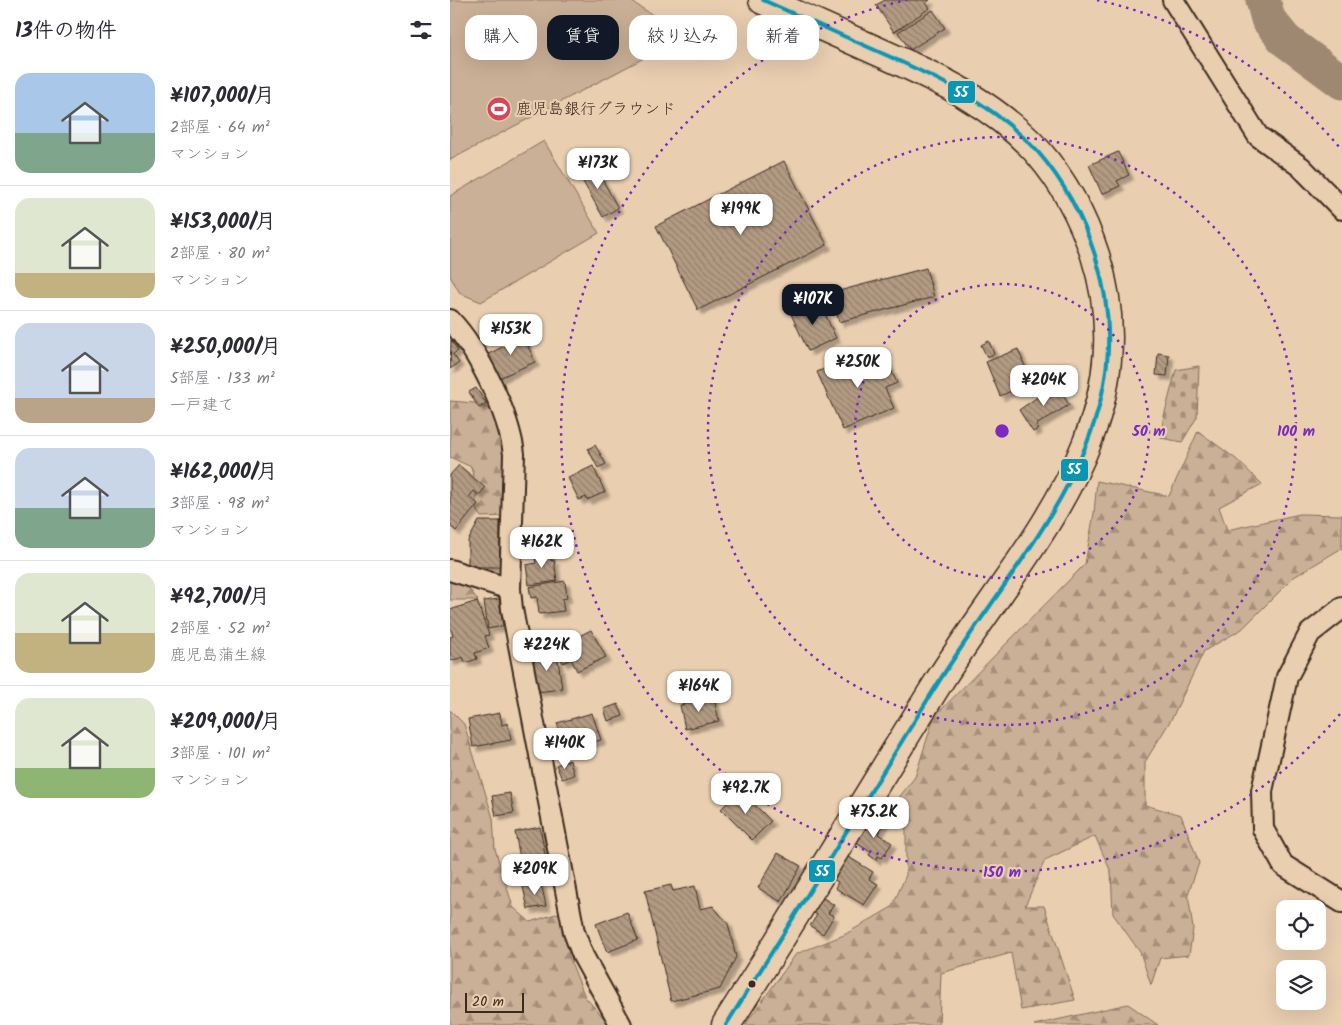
<!DOCTYPE html>
<html lang="ja">
<meta charset="utf-8">
<style>
:root{--surface:#fff;--page:#f2f2f3;--text:#2b2b33;--muted:#7c7c81;--line:#e1e1e2;--accent:#111827}
body{margin:0;font-family:Kalam,"Klee One",sans-serif;background:var(--page);color:var(--text);height:100vh;display:flex;flex-direction:column;font-size:19px;white-space:nowrap}
*{box-sizing:border-box;margin:0}
p{font-size:16px;color:var(--muted)}
.icon{flex:none;width:28px;height:28px;fill:none;stroke:currentColor;stroke-width:2;stroke-linecap:round;stroke-linejoin:round}
.map{position:relative;flex:1;overflow:hidden}
.panel{display:flex;flex-direction:column;background:var(--surface);width:450px}
.panel>*{flex:none}
.hud{position:absolute;left:15px;top:15px;width:475px;height:45px;display:flex;gap:10px}
.tools{position:absolute;left:826px;top:900px;display:grid;gap:10px}
.tools a{display:grid;place-items:center;width:50px;height:50px;border-radius:10px;background:var(--surface);box-shadow:0 5px 20px #0002;font-size:25px}
.scale{position:absolute;left:15px;bottom:12px;width:59px;box-sizing:border-box;padding-left:5px;border:2px solid #3b2a1e;border-top:0;font-size:14px;line-height:18px;white-space:nowrap;color:#3b2a1e;-webkit-text-stroke:4px #e9ceb0;paint-order:stroke}
.price{position:absolute;translate:-50% -42px;padding:0 11px;border-radius:10px;background:#fff;color:#222;font-size:16px;line-height:32px;filter:drop-shadow(0 1px 2px #0008)}
.price::after{content:'';position:absolute;left:50%;top:30px;width:15px;height:11px;margin-left:-8px;background:inherit;clip-path:polygon(0 0,100% 0,50% 100%)}
.price.on{background:var(--accent);color:#fff}
ul{padding:0;list-style:none}
li{display:flex;align-items:center;gap:15px;height:125px;padding:0 15px}
li+li{border-top:1px solid var(--line)}
li span{display:grid;place-items:center;flex:none;width:140px;height:100px;border-radius:15px;color:#555}
li>.icon{margin-inline-start:auto}
span .icon{width:60px;height:60px;fill:#fffc;stroke-width:1}
li b{font-size:21px}
h2{display:flex;justify-content:space-between;align-items:center;height:60px;padding:0 15px;font-size:21px}
.pill{padding:0 18px;border-radius:15px;background:var(--surface);box-shadow:0 5px 20px #0002;font-size:18px;line-height:45px}
.pill.on{background:var(--accent);color:#fff}
main{display:flex;flex:1;min-height:0}
.map>svg:first-child{display:block}
.forest{fill:url(#forest-firs);stroke:#826d5a}
.cemetery{fill:url(#cemetery-stones);stroke:#826d5a}
.pitch{fill:#cab096;stroke:#826d5a}
.lines{fill:none;stroke-linecap:round;stroke-linejoin:round}
.river{stroke:#9e8871;stroke-width:35}
.building{fill:url(#building-back-hatch);stroke:#3b2a1e;filter:url(#shadow)}
.minor-casing{stroke:#3b2a1e;stroke-width:24}
.primary-casing{stroke:#3b2a1e;stroke-width:31}
.minor{stroke:#e9ceb0;stroke-width:20}
.primary{stroke:#e9ceb0;stroke-width:28}
.bus-1-casing{stroke:#e9ceb0;stroke-width:8}
.bus-1{stroke:#0996b4;stroke-width:4}
.ring{fill:none;stroke:#7b2cbf;stroke-width:2.5;stroke-dasharray:2.5 5}
.bus-dot{fill:#3b2a1e;stroke:#e9ceb0;stroke-width:2}
.labels{text-anchor:middle;dominant-baseline:central;stroke-width:4.5;stroke-linejoin:round;paint-order:stroke}
.poi-label{font-size:16px;fill:#3b2a1e;stroke:#e9ceb0;text-anchor:start}
.centre{fill:#7b2cbf;stroke:#e9ceb0;stroke-width:2.5}
.ring-label{font-size:15px;text-anchor:middle;font-weight:bold;fill:#7b2cbf;stroke:#e9ceb0;stroke-width:4.5;stroke-linejoin:round;paint-order:stroke}
.line-badge{stroke:#e9ceb0;stroke-width:2}
.badge-label{font-size:14px;text-anchor:middle;font-weight:bold;fill:#fff}
</style>
<main>
<section class="panel">
<h2>13件の物件<svg class="icon" aria-label="filters" viewBox="0 0 24 24"><path d="M4 7h16M4 17h16"/><circle cx="9" cy="7" r="2"/><circle cx="15" cy="17" r="2"/></svg></h2>
<ul>
<li><span style="background:linear-gradient(#a9c7e8 60%,#7fa58c 0)"><svg class="icon" aria-label="home" viewBox="0 0 24 24"><path d="M3 11l9-7 9 7M6 9v11h12V9"/></svg></span><div><b>¥107,000/月</b><p>2部屋 · 64 m²</p><p>マンション</p></div></li>
<li><span style="background:linear-gradient(#dfe7d0 75%,#c2b280 0)"><svg class="icon" aria-label="home" viewBox="0 0 24 24"><path d="M3 11l9-7 9 7M6 9v11h12V9"/></svg></span><div><b>¥153,000/月</b><p>2部屋 · 80 m²</p><p>マンション</p></div></li>
<li><span style="background:linear-gradient(#c9d6e8 75%,#b9a48a 0)"><svg class="icon" aria-label="home" viewBox="0 0 24 24"><path d="M3 11l9-7 9 7M6 9v11h12V9"/></svg></span><div><b>¥250,000/月</b><p>5部屋 · 133 m²</p><p>一戸建て</p></div></li>
<li><span style="background:linear-gradient(#c9d6e8 60%,#7fa58c 0)"><svg class="icon" aria-label="home" viewBox="0 0 24 24"><path d="M3 11l9-7 9 7M6 9v11h12V9"/></svg></span><div><b>¥162,000/月</b><p>3部屋 · 98 m²</p><p>マンション</p></div></li>
<li><span style="background:linear-gradient(#dfe7d0 60%,#c2b280 0)"><svg class="icon" aria-label="home" viewBox="0 0 24 24"><path d="M3 11l9-7 9 7M6 9v11h12V9"/></svg></span><div><b>¥92,700/月</b><p>2部屋 · 52 m²</p><p>鹿児島蒲生線</p></div></li>
<li><span style="background:linear-gradient(#dfe7d0 70%,#8fb573 0)"><svg class="icon" aria-label="home" viewBox="0 0 24 24"><path d="M3 11l9-7 9 7M6 9v11h12V9"/></svg></span><div><b>¥209,000/月</b><p>3部屋 · 101 m²</p><p>マンション</p></div></li>
</ul>
</section>
<div class="map">
<svg width="892" height="1025" viewBox="0 0 892 1025">
<defs>
<pattern id="forest-firs" width="22" height="20" patternUnits="userSpaceOnUse" patternTransform="scale(1.25)"><rect width="22" height="20" fill="#cab096"/><path d="M5 1l3.5 6h-7zM16 11l3.5 6h-7z" fill="#a58f7a"/></pattern>
<pattern id="cemetery-stones" width="16" height="16" patternUnits="userSpaceOnUse" patternTransform="scale(1.25)"><rect width="16" height="16" fill="#cab096"/><path d="M2 7V4a2 2 0 0 1 4 0v3zM10 15v-3a2 2 0 0 1 4 0v3z" fill="#a58f7a"/></pattern>
<pattern id="building-back-hatch" width="6" height="6" patternUnits="userSpaceOnUse" patternTransform="scale(1.25)"><rect width="6" height="6" fill="#b39b83"/><path d="M-1 5l2 2M0 0l6 6M5-1l2 2" fill="none" stroke="#937f6b"/></pattern>
<filter id="shadow"><feDropShadow dx="4.5" dy="4.5" stdDeviation="1" flood-color="#0004"/></filter>
</defs>
<rect width="100%" height="100%" fill="#e9ceb0"/>
<filter id="ink" filterUnits="userSpaceOnUse"><feTurbulence type="fractalNoise" baseFrequency=".02" numOctaves="2"/><feDisplacementMap in="SourceGraphic" scale="10" xChannelSelector="R" yChannelSelector="G"/><feConvolveMatrix kernelMatrix="1 2 1 2 8 2 1 2 1" color-interpolation-filters="sRGB"/></filter>
<g filter="url(#ink)">
<path class="forest" d="M0,401L37,404L50,422L57,454L58,516L31,517L26,510V488L21,467L0,457Z
M748,431L786,459L812,484L769,507L777,530L850,514L892,515V548L844,577L792,629L754,651L722,718L695,762V805L731,815L749,863L738,894L743,929L739,955L710,958L701,985L690,952L663,914L661,872L645,836L595,860L575,906H594L625,1000L571,1010L561,953L491,973L489,1025H295L346,954L394,935L442,907L456,875V830L447,800L465,777L484,717L635,564L644,513L647,481L719,496Z
M0,575L12,580L28,600H0Z
M0,710L14,724L43,818L45,849L63,907L80,922L112,912L119,957L135,997L160,1025H0Z
M678,1004L708,1025H584Z"/>
<path class="cemetery" d="M749,366L747,417L732,442L711,438L713,420L726,370Z"/>
<path class="pitch" d="M0,0H179L206,17L194,58L0,160Z
M94,141L149,233L31,302L10,293L0,276V196Z"/>
<g class="lines">
<path class="river" d="M813,0L818,19L835,40L892,82"/>
</g>
<path class="building" d="M435,0H480L476,3L480,8L444,32L426,5Z
M483,10L495,28L460,50L448,32Z
M668,152L679,175L667,181L670,186L652,194L639,165Z
M334,161L377,245L248,310L206,226Z
M144,164L168,208L153,217L128,173Z
M476,268L484,297L389,322L381,293Z
M369,301L386,338L358,351L341,314Z
M70,327L85,362L47,379L36,355L65,341L61,331Z
M1,340L8,351L3,354L9,363L0,369Z
M539,341L544,354L537,357L531,345Z
M568,349L579,376L568,381L571,387L550,396L536,362Z
M418,350L427,368L438,363L447,383L435,388L444,408L393,430L367,372Z
M708,353L719,355L717,376L706,375Z
M606,384L619,405L586,425L588,429L583,432L569,410Z
M26,388L36,403L29,408L19,392Z
M145,445L156,464L148,468L138,449Z
M9,465L35,488L29,495L24,491L19,497L28,504L6,531L0,526V475Z
M143,466L155,492L137,500L136,497L129,500L118,478Z
M29,521H50V567H18V541Z
M100,550L101,561L104,560L107,581L79,585L76,565L86,563L84,553Z
M115,581L117,598L112,599L114,611L89,614L87,597L81,598L79,587Z
M49,599L53,626L38,629L34,601Z
M27,601L39,635L35,636L39,648L25,653L27,659L15,663L13,657L0,661V637L3,636L0,627V610Z
M141,630L156,657L127,671L121,659L113,663L103,645L119,637L121,640Z
M102,651L103,659H108L112,689L87,692L82,654Z
M234,679H262V693H234Z
M264,698L269,721L235,729L230,705Z
M168,704L173,716L158,721L154,709Z
M50,713L52,725L58,723L61,740L23,747L18,719Z
M142,713L151,740L115,751L107,723Z
M120,760L124,775L112,779L106,765Z
M290,790L321,821L302,840L271,809Z
M60,793L64,813L46,816L42,796Z
M423,815L435,822L428,834L442,843L432,858L428,856L426,860L419,855L421,852L406,843Z
M90,827L96,860L71,864L65,832Z
M328,853L351,866L331,902L308,888Z
M397,856L423,872L419,879L428,884L414,905L385,888L388,882L383,879Z
M91,883L96,906L78,909L73,887Z
M221,885L223,891L245,886L250,909L263,906L278,924L286,957L270,989L221,1001L195,891Z
M372,897L384,905L378,913L384,916L373,934L360,926L367,915L362,912Z
M177,912L188,940L157,952L146,924Z"/>
<g class="lines">
<defs>
<path id="minor" d="M723,0L808,136L851,167L892,209
M0,320C28,349 59,414 64,454L60,589L62,609L124,932L133,956L171,1025
M0,570L60,589
M892,608L860,633L837,677L812,791L813,829L833,865L892,902"/>
<path id="primary" d="M276,1025C348,912 417,797 488,683C571,550 700,427 645,255C633,218 614,182 588,152C543,103 488,78 427,51C389,34 351,17 313,0"/>
</defs>
<use href="#minor" class="minor-casing"/>
<use href="#primary" class="primary-casing"/>
<use href="#minor" class="minor"/>
<use href="#primary" class="primary"/>
<defs>
<path id="bus-1" d="M276,1025C348,912 417,797 488,683C571,550 700,427 645,255C633,218 614,182 588,152C543,103 488,78 427,51C389,34 351,17 313,0"/>
</defs>
<use href="#bus-1" class="bus-1-casing"/>
<use href="#bus-1" class="bus-1"/>
</g>
</g>
<g class="ring">
<circle cx="552" cy="431" r="147"/>
<circle cx="552" cy="431" r="294"/>
<path d="M890 714A441 441 0 1 1 457 0M647 0A441 441 0 0 1 890 148"/>
</g>
<defs>
<symbol id="stadium-disc" viewBox="-11 -11 22 22"><circle r="9.5" fill="#d1495b" stroke="#e9ceb0"/><path d="M0-5a6.5 5 0 1 0 0 10a6.5 5 0 1 0 0-10ZM-3.5-1.8h7v3.6h-7Z" fill="#fff"/></symbol>
</defs>
<g fill-rule="evenodd">
<use href="#stadium-disc" x="35" y="95" width="28" height="28"/>
</g>
<circle class="bus-dot" cx="302" cy="984" r="4.5"/>
<g class="labels">
<g class="poi-label">
<text x="66" y="109">鹿児島銀行グラウンド</text>
</g>
</g>
<circle cx="552" cy="431" r="8" class="centre"/>
<g class="ring-label">
<text x="699" y="436">50 m</text>
<text x="846" y="436">100 m</text>
<text x="552" y="877">150 m</text>
</g>
<g class="line-badge">
<rect x="497" y="80" width="29" height="24" rx="5" fill="#0996b4"/>
<rect x="610" y="458" width="29" height="24" rx="5" fill="#0996b4"/>
<rect x="358" y="859" width="28" height="24" rx="5" fill="#0996b4"/>
</g>
<g class="badge-label">
<text x="511" y="97">55</text>
<text x="624" y="474">55</text>
<text x="372" y="876">55</text>
</g>
</svg>
<div class="tools">
<a><svg class="icon" aria-label="locate" viewBox="0 0 24 24"><circle cx="12" cy="12" r="6"/><path d="M12 2v4M12 18v4M2 12h4M18 12h4"/></svg></a>
<a><svg class="icon" aria-label="layers" viewBox="0 0 24 24"><path d="M12 4l9 5-9 5-9-5zM3 14l9 5 9-5"/></svg></a>
</div>
<div class="scale">20 m</div>
<b class="price" style="left:148px;top:190px">¥173K</b>
<b class="price" style="left:291px;top:236px">¥199K</b>
<b class="price on" style="left:363px;top:326px">¥107K</b>
<b class="price" style="left:61px;top:356px">¥153K</b>
<b class="price" style="left:408px;top:389px">¥250K</b>
<b class="price" style="left:594px;top:407px">¥204K</b>
<b class="price" style="left:92px;top:569px">¥162K</b>
<b class="price" style="left:97px;top:672px">¥224K</b>
<b class="price" style="left:249px;top:713px">¥164K</b>
<b class="price" style="left:115px;top:770px">¥140K</b>
<b class="price" style="left:296px;top:815px">¥92.7K</b>
<b class="price" style="left:424px;top:839px">¥75.2K</b>
<b class="price" style="left:85px;top:896px">¥209K</b>
<div class="hud">
<a class="pill">購入</a>
<a class="pill on">賃貸</a>
<a class="pill">絞り込み</a>
<a class="pill">新着</a>
</div>
</div>
</main>
